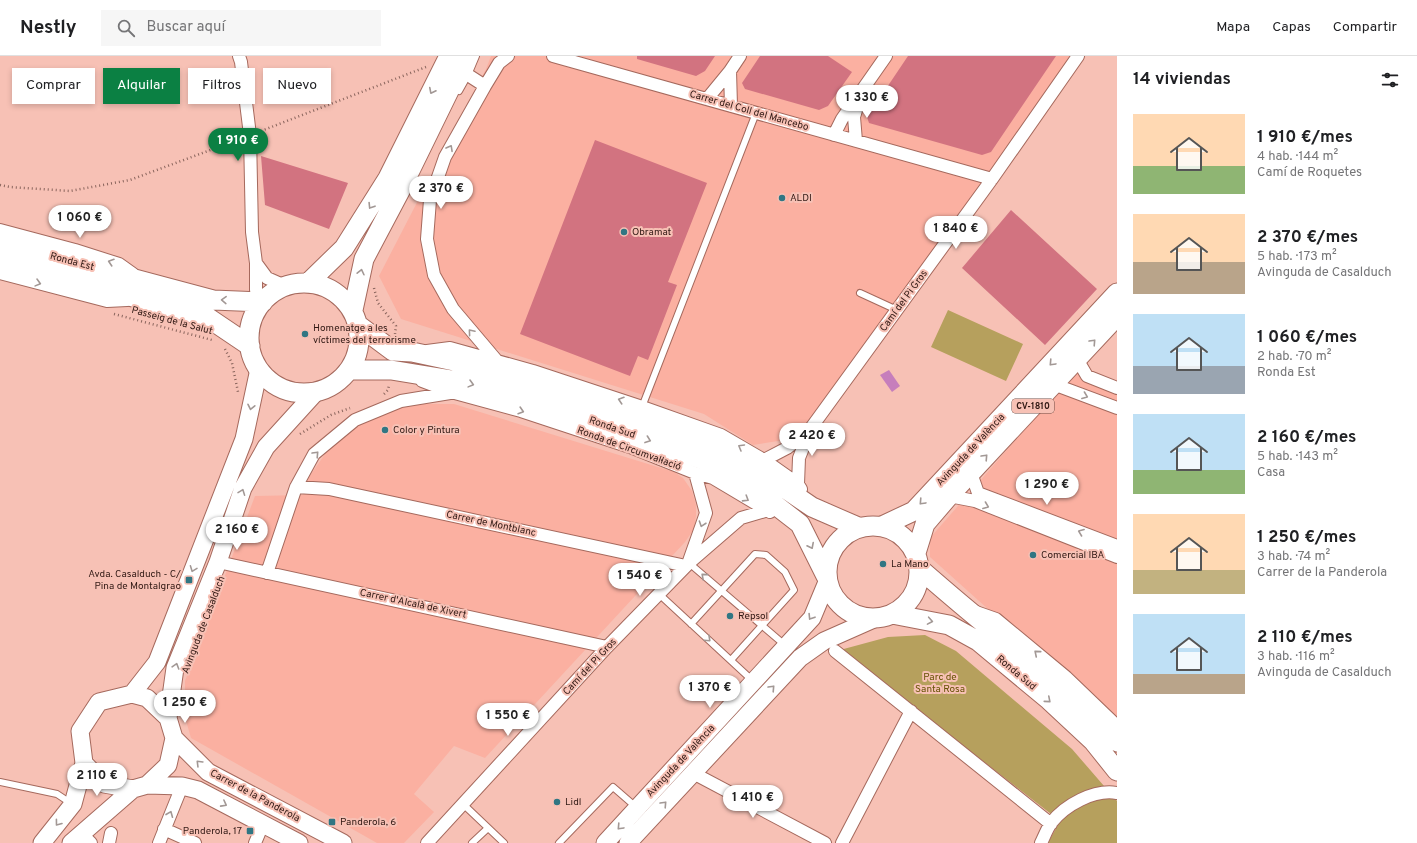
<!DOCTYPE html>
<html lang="es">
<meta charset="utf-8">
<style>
:root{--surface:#fff;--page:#f6f6f6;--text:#202124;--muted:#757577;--line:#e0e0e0;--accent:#0b8043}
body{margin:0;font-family:Overpass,sans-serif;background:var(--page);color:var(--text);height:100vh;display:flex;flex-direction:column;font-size:15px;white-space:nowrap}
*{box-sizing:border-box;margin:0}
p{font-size:13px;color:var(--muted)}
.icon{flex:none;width:22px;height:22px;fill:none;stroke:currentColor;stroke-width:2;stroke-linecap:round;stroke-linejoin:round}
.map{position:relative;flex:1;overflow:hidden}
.drawer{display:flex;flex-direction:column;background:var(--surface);width:300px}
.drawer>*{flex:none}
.banner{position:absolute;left:12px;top:12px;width:380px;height:36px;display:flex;gap:8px}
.price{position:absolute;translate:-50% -34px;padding:0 9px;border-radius:14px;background:#fff;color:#222;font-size:13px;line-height:26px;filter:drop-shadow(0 1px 2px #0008)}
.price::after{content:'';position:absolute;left:50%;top:24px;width:12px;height:9px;margin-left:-6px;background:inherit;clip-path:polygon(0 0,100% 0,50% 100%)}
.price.on{background:var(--accent);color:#fff}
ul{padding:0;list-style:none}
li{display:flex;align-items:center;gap:12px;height:100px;padding:0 16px}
li span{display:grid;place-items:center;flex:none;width:112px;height:80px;border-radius:0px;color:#555}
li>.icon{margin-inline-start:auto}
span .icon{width:48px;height:48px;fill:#fffc;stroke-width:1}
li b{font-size:17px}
h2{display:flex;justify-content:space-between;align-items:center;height:48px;padding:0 16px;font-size:17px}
.chip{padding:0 14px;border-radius:0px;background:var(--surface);box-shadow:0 2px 6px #0003;font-size:14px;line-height:36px}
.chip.on{background:var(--accent);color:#fff}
header{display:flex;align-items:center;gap:24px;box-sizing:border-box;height:56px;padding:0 20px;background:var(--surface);border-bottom:1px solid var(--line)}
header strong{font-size:19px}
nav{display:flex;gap:22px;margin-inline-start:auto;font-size:14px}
.search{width:280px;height:36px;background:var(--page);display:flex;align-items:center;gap:10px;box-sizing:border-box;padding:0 14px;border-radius:0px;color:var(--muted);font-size:15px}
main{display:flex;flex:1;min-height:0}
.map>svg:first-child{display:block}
.built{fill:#fbb0a1}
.green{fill:#b6a05d}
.water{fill:#c67ebc}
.building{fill:#d27380}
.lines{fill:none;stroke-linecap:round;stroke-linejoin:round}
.lane-casing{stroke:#a5695d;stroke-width:8}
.street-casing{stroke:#a5695d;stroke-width:14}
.secondary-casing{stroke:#a5695d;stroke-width:19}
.primary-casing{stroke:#a5695d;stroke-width:21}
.path{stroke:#8a655d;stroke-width:2.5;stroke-dasharray:1 3;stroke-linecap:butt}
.lane{stroke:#fff;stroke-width:6}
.street{stroke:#fff;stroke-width:12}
.secondary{stroke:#fff;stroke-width:17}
.primary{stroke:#fff;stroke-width:19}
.oneway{stroke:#a29895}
.poi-dot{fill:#307683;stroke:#f7c1b5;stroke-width:1.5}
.labels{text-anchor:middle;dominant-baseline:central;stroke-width:4;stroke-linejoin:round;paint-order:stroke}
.shield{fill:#f7c1b5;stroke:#6c4b44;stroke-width:1}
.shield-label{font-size:9px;font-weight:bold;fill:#311914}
.street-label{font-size:10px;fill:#311914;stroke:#f7c1b5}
.poi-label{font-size:10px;fill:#311914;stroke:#f7c1b5;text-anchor:start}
.park-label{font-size:10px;fill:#665205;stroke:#f7c1b5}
</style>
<header>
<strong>Nestly</strong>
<div class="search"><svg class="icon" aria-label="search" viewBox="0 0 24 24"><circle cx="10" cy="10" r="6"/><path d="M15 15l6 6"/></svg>Buscar aquí</div>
<nav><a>Mapa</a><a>Capas</a><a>Compartir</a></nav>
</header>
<main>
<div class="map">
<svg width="1117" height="787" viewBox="0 0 1117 787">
<rect width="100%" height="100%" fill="#f7c1b5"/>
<path class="built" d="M491,0H1084L797,382L753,389L704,358L401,263L379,220L486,13Z
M1075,316L1117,331V669L930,501V482Z
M421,348H454L674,416L683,422L692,435L696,449V460L694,473L685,486L485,702L454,690L414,738L434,756L404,787H377L191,682L185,661V625L255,440L303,439L309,421L332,388L344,377L371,362L396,353Z"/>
<path class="green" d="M948,254L1023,288L1006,325L931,291Z
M925,579L956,595L1072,693L1117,745V787H1048L1060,765L840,594L888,581Z"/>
<path class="water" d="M889,314L900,330L892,336L880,319Z"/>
<path class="building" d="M637,0H715L705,15L696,20L637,3Z
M760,0H828L852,16L828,50L819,54L745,33L742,27Z
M908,0H1056L991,96L982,99L869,67L867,61Z
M595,84L707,127L668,226L677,229L648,304L638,300L630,320L520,278Z
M261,100L348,127L329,173L265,149Z
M1011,154L1097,233L1045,289L962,212Z"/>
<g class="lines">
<defs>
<path id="lane" d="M459,35L468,19L476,0
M860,237L897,254
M642,351L756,57
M689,507L786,590
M659,538L753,625
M691,568L755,498L766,499L785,516L794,534L731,604
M0,726L57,738L72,748
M463,748L504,787
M472,787L488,772
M559,787L613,731L636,751"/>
<path id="street" d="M239,0L241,6L250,79L252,176L256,207V234L263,245
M553,0L992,123
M730,15L731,50
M468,19L485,30
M707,43L730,15L740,0
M834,79L842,63L886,0
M856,85L854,61L859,44
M0,174L75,194L119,208L133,218
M256,207L267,222L285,230
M0,217L107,245L127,244
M427,295L450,292L533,315L642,351L721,379L764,404L798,428L801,433
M1077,303L1087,320L1117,332
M497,305L453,253L434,219L427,183L430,144L445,101L485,30L499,7L508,0
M422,325L451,336L521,355L630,391L695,417L713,422L770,456
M1053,328L1117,352
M764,404L787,392L810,373
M971,417L978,437L1117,490
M798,428L799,402L811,372L992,123L1078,0
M296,431L329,433L686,510
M949,440L975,445L1117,501
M689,505L706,457L695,417
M218,506L607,591
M267,517L296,431L314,398L355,364L401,345L450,337
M976,556L996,563L1066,621L1117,670
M835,595L1051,768
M693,717L825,787
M164,773L195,787
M82,778L91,787
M109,787L111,777
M159,787L182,730
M255,787L263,768
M427,787L607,591L689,507L741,462L765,455
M842,787L911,655
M1041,787C1044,781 1047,773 1051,767C1065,749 1094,733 1117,737"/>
<path id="secondary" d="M132,638L157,606L244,383L259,313
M132,638L147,642L168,662L174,682L168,709L147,729L133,733L104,728L84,707L80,675L99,646Z
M168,662L175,612L218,506L243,432L266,391L316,336
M174,682L208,716L343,787
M147,729L182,730L198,734L299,787
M42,787L73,748L84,707
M71,787L133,733
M605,787L812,562L827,526
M628,787L800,602L824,585L876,562"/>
<path id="primary" d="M0,187L213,244L263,246
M0,205L207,261L250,290
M308,227L344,192L388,122L449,0
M249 282a55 55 0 1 1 110 0a55 55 0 1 1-110 0Z
M353,254L364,203L401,133L466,0
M358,269L393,295L412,296L454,305L531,326L639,362L718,391L758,414L812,451L858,471
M349,314H391L452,324L526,343L715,408L751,430L800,468L826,520
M827 516a46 46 0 1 1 92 0a46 46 0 1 1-92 0Z
M882,470L914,455L1117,237
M916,497L925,468L949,440L1117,260
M920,513C943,533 966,553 990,572C1034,608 1080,642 1117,686
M892,558L949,569L978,585L1049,644L1093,685L1117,715"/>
</defs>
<use href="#lane" class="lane-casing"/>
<use href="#street" class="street-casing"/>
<use href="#secondary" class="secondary-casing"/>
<use href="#primary" class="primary-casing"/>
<path class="path" d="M261,75L426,11
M0,129L10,131L70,135L130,124L240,83
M374,232L378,247L396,270L395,278
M114,258L212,284
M225,293L232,307L238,336
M384,338L388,334L389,329
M300,378L331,359L350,352"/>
<use href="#lane" class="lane"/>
<use href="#street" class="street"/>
<use href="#secondary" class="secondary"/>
<use href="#primary" class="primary"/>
</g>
<defs><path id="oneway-chevron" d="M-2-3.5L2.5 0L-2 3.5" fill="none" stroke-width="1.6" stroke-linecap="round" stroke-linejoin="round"/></defs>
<g class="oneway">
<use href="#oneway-chevron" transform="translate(432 35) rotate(117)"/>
<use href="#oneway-chevron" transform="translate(450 92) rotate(-61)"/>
<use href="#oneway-chevron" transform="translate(371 150) rotate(122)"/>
<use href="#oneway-chevron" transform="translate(111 206) rotate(-162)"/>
<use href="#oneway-chevron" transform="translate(361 216) rotate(-77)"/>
<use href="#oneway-chevron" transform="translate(38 227) rotate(15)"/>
<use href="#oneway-chevron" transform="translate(224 244) rotate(-178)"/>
<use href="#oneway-chevron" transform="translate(471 276) rotate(-130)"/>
<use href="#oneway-chevron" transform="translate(1093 286) rotate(-47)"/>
<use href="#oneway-chevron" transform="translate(1052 307) rotate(133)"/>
<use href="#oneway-chevron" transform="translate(471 328) rotate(15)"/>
<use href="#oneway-chevron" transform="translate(1085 340) rotate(21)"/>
<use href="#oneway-chevron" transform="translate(621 344) rotate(-162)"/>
<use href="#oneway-chevron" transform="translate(251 351) rotate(102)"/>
<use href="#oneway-chevron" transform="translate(521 355) rotate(17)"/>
<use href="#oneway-chevron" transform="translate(648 384) rotate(20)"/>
<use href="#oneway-chevron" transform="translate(741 391) rotate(-150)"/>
<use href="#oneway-chevron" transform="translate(316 398) rotate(-47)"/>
<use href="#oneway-chevron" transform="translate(985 401) rotate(-47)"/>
<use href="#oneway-chevron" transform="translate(242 436) rotate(-69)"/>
<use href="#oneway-chevron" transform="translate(746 443) rotate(32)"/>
<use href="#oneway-chevron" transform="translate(922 446) rotate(133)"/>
<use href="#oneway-chevron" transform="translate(986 450) rotate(21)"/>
<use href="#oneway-chevron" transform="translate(702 468) rotate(109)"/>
<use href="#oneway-chevron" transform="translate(1081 476) rotate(-159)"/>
<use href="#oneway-chevron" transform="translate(811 490) rotate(63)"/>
<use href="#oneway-chevron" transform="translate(193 513) rotate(111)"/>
<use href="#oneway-chevron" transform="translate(704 520) rotate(-139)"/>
<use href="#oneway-chevron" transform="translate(811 561) rotate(122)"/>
<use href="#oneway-chevron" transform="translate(930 565) rotate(10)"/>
<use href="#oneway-chevron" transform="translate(708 583) rotate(43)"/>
<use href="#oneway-chevron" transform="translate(1037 597) rotate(-140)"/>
<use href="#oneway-chevron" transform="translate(176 610) rotate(-73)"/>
<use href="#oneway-chevron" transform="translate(772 632) rotate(-47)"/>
<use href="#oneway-chevron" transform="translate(1048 644) rotate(41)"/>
<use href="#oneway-chevron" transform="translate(199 707) rotate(-135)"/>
<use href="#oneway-chevron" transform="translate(224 748) rotate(28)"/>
<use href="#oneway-chevron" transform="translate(664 748) rotate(-47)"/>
<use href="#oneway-chevron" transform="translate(170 758) rotate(-68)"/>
<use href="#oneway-chevron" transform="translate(58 767) rotate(127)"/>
<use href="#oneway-chevron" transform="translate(620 771) rotate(133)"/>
</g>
<g class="poi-dot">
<circle cx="782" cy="142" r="4"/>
<circle cx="624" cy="176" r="4"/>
<circle cx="305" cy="278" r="4"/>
<circle cx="385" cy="374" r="4"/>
<circle cx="1033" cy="499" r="4"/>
<circle cx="883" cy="508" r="4"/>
<rect x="185" y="520" width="8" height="8" rx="2"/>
<circle cx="730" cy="560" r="4"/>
<circle cx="557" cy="746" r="4"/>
<rect x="328" y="762" width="8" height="8" rx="2"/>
<rect x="246" y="771" width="8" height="8" rx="2"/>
</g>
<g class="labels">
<rect class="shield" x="1012" y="343" width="42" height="14" rx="3"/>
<g class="shield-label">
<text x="1033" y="350">CV-1810</text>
</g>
<g class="street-label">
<text transform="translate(749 55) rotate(16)">Carrer del Coll del Mancebo</text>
<text transform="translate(72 206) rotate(15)">Ronda Est</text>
<text transform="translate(904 245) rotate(-54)">Camí del Pi Gros</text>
<text transform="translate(172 265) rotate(15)">Passeig de la Salut</text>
<text transform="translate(612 372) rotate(19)">Ronda Sud</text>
<text transform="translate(629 393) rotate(20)">Ronda de Circumval·lació</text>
<text transform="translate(971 394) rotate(-47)">Avinguda de València</text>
<text transform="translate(491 468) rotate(12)">Carrer de Montblanc</text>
<text transform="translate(413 548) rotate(12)">Carrer d'Alcalà de Xivert</text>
<text transform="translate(204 569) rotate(-69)">Avinguda de Casalduch</text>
<text transform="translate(590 611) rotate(-47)">Camí del Pi Gros</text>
<text transform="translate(1016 617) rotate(40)">Ronda Sud</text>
<text transform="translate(681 705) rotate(-47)">Avinguda de València</text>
<text transform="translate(255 740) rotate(28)">Carrer de la Panderola</text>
</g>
<g class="poi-label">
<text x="790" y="142">ALDI</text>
<text x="632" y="176">Obramat</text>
<text x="313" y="272">Homenatge a les<tspan x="313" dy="12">víctimes del terrorisme</tspan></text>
<text x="393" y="374">Color y Pintura</text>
<text x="1041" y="499">Comercial IBA</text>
<text x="891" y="508">La Mano</text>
<text x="181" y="518" text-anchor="end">Avda. Casalduch - C/<tspan x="181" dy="12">Pina de Montalgrao</tspan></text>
<text x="738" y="560">Repsol</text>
<text x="565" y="746">Lidl</text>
<text x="340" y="766">Panderola, 6</text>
<text x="242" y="775" text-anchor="end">Panderola, 17</text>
</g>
<g class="park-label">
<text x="940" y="621">Parc de<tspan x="940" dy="12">Santa Rosa</tspan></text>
</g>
</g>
</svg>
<b class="price" style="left:867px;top:63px">1 330 €</b>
<b class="price on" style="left:238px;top:106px">1 910 €</b>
<b class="price" style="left:441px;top:154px">2 370 €</b>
<b class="price" style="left:80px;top:183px">1 060 €</b>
<b class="price" style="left:956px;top:194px">1 840 €</b>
<b class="price" style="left:812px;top:401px">2 420 €</b>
<b class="price" style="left:1047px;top:450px">1 290 €</b>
<b class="price" style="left:237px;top:495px">2 160 €</b>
<b class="price" style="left:640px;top:541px">1 540 €</b>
<b class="price" style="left:710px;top:653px">1 370 €</b>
<b class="price" style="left:185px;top:668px">1 250 €</b>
<b class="price" style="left:508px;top:681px">1 550 €</b>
<b class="price" style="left:97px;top:741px">2 110 €</b>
<b class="price" style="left:753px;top:763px">1 410 €</b>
<div class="banner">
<a class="chip">Comprar</a>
<a class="chip on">Alquilar</a>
<a class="chip">Filtros</a>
<a class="chip">Nuevo</a>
</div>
</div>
<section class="drawer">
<h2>14 viviendas<svg class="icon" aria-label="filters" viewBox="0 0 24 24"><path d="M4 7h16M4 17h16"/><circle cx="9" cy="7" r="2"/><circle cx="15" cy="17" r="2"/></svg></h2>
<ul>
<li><span style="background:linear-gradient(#ffd9b3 65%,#8fb573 0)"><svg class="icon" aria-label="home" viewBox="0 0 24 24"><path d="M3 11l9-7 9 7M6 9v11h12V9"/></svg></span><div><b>1 910 €/mes</b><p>4 hab. · 144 m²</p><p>Camí de Roquetes</p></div></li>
<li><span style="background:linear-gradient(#ffd9b3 60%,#b9a48a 0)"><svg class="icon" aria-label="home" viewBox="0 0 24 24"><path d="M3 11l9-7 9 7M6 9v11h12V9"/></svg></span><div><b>2 370 €/mes</b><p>5 hab. · 173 m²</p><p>Avinguda de Casalduch</p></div></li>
<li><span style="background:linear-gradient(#bfe0f5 65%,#9aa5b1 0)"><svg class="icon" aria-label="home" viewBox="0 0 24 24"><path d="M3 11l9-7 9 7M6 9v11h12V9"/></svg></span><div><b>1 060 €/mes</b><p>2 hab. · 70 m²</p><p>Ronda Est</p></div></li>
<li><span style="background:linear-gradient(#bfe0f5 70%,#8fb573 0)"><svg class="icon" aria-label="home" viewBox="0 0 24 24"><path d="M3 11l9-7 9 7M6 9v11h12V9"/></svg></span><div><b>2 160 €/mes</b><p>5 hab. · 143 m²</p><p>Casa</p></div></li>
<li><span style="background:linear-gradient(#ffd9b3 70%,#c2b280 0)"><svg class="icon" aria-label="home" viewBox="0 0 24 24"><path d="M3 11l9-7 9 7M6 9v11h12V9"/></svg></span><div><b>1 250 €/mes</b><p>3 hab. · 74 m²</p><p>Carrer de la Panderola</p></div></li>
<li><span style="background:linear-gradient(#bfe0f5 75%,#b9a48a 0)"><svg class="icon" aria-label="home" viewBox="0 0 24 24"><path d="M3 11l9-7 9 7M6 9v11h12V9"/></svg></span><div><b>2 110 €/mes</b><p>3 hab. · 116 m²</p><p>Avinguda de Casalduch</p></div></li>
</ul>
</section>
</main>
